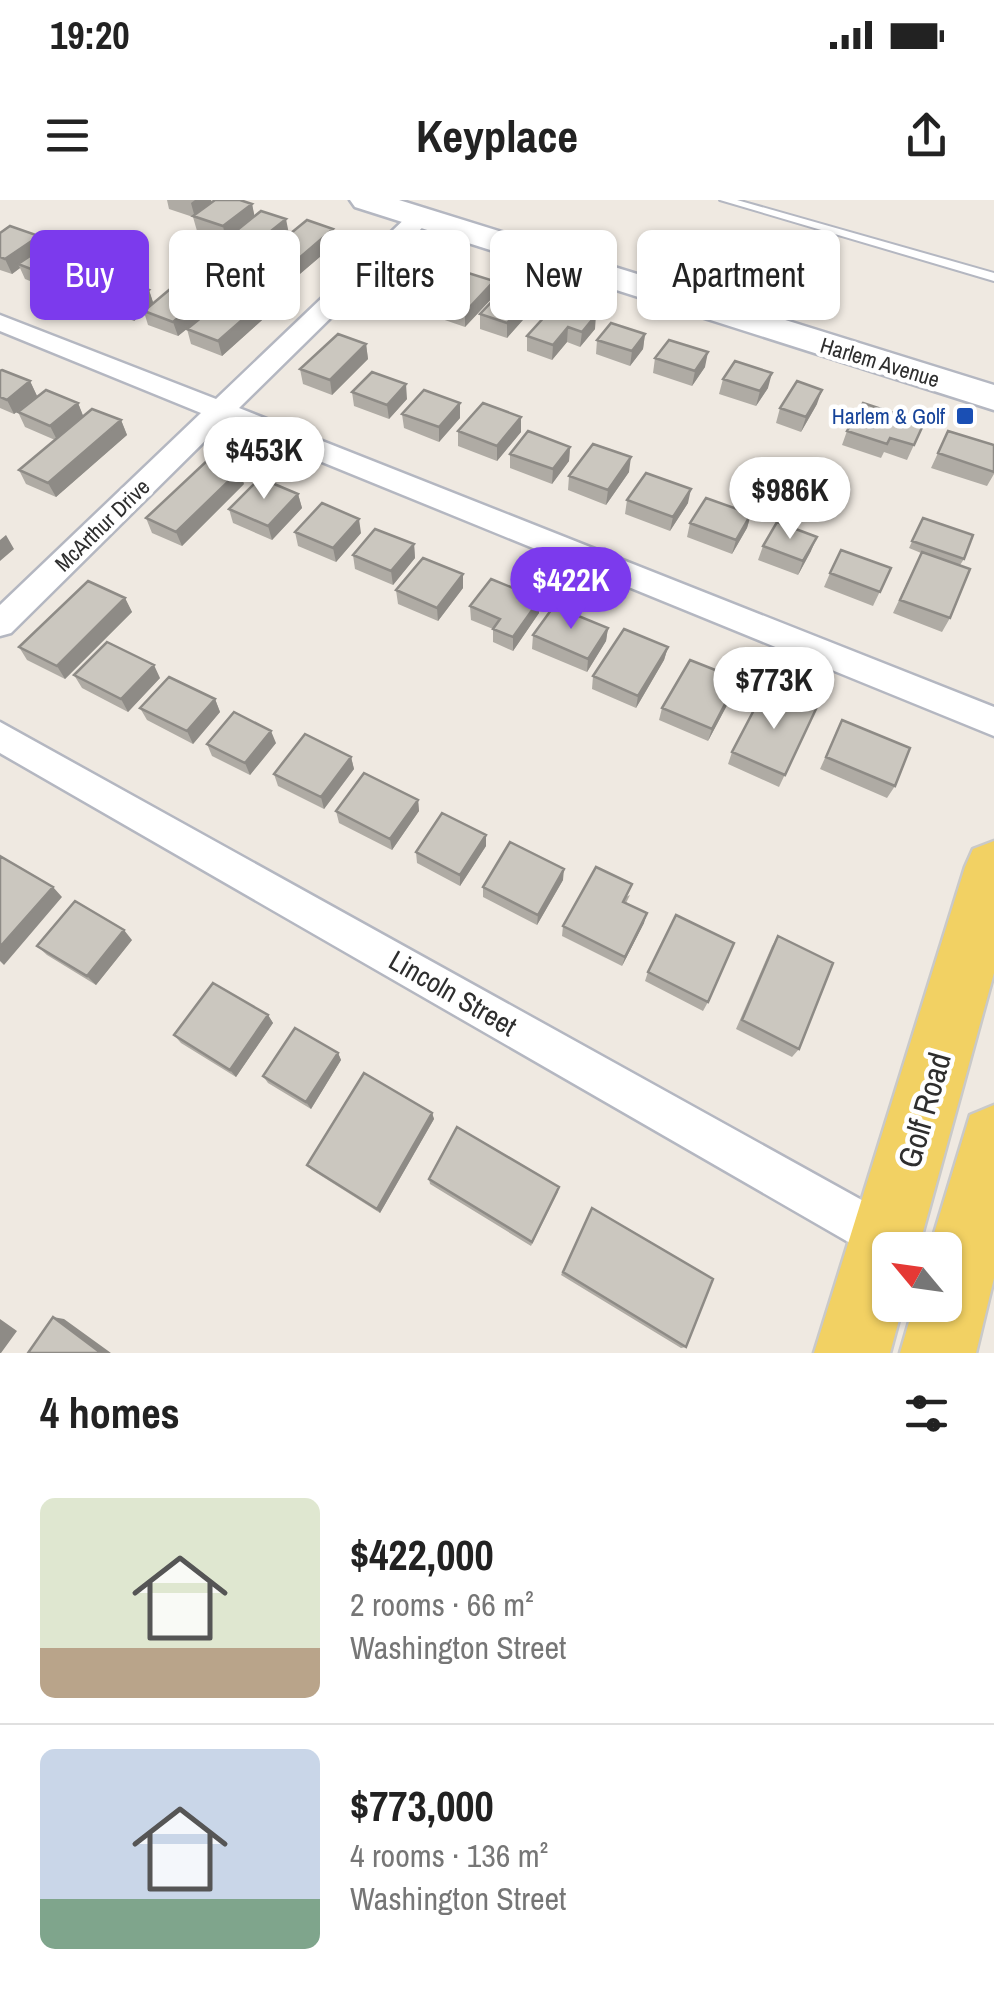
<!DOCTYPE html>
<meta charset="utf-8">
<style>
:root{--surface:#fff;--page:#f2f2f2;--text:#222;--muted:#767676;--line:#e0e0e0;--accent:#7c3aed}
body{margin:0;font-family:"Archivo Narrow",sans-serif;background:var(--page);color:var(--text);height:100vh;display:flex;flex-direction:column;font-size:38px;white-space:nowrap}
*{box-sizing:border-box;margin:0}
p{font-size:32px;color:var(--muted)}
.icon{flex:none;width:55px;height:55px;fill:none;stroke:currentColor;stroke-width:2;stroke-linecap:round;stroke-linejoin:round}
.map{position:relative;height:1153px;overflow:hidden}
.sheet{display:flex;flex-direction:column;background:var(--surface);flex:1}
.sheet>*{flex:none}
.top-card{position:absolute;left:30px;top:30px;width:935px;height:90px;display:flex;gap:20px}
.needle{width:65px;rotate:299deg}
.buttons{position:absolute;left:872px;top:1032px;display:grid;gap:20px}
.buttons a{display:grid;place-items:center;width:90px;height:90px;border-radius:15px;background:var(--surface);box-shadow:0 2px 8px #0004;font-size:50px}
.price{position:absolute;translate:-50% -85px;padding:0 22px;border-radius:35px;background:#fff;color:#222;font-size:32px;line-height:65px;filter:drop-shadow(0 2px 5px #0008)}
.price::after{content:'';position:absolute;left:50%;top:60px;width:30px;height:22px;margin-left:-15px;background:inherit;clip-path:polygon(0 0,100% 0,50% 100%)}
.price.active{background:var(--accent);color:#fff}
ul{padding:0;list-style:none}
li{display:flex;align-items:center;gap:30px;height:250px;padding:0 40px}
li+li{border-top:2px solid var(--line)}
li span{display:grid;place-items:center;flex:none;width:280px;height:200px;border-radius:15px;color:#555}
li>.icon{margin-inline-start:auto}
span .icon{width:120px;height:120px;fill:#fffc;stroke-width:1}
li b{font-size:42px}
h2{display:flex;justify-content:space-between;align-items:center;height:120px;padding:0 40px;font-size:42px}
.chip{padding:0 35px;border-radius:15px;background:var(--surface);box-shadow:0 2px 8px #0004;font-size:35px;line-height:90px}
.chip.active{background:var(--accent);color:#fff}
.status{display:flex;justify-content:space-between;align-items:center;height:70px;padding:0 50px;background:var(--surface);direction:ltr}
.status svg{height:28px;fill:currentColor}
header{display:flex;justify-content:space-between;align-items:center;height:130px;padding:0 40px;background:var(--surface);font-size:45px;font-weight:700}
.map>svg:first-child{display:block}
.lines{fill:none;stroke-linecap:round;stroke-linejoin:round}
.lane-casing{stroke:#b4b7c1;stroke-width:4}
.street-casing{stroke:#b4b7c1;stroke-width:5}
.secondary-casing{stroke:#b4b7c1;stroke-width:5}
.primary-casing{stroke:#c9c9c9;stroke-width:5}
.lane{fill:#fff;fill-rule:evenodd}
.street{fill:#fff;fill-rule:evenodd}
.secondary{fill:#fff;fill-rule:evenodd}
.primary{fill:#f2d163;fill-rule:evenodd}
.wall{fill:#afaba4}
.shaded-wall{fill:#8e8b86}
.building{fill:#cbc7bf;stroke:#8e8b86;stroke-width:2.5}
.transit-dot{fill:#1a4fb4;stroke:#fff;stroke-width:4}
.labels{text-anchor:middle;dominant-baseline:central;stroke-width:9;stroke-linejoin:round;paint-order:stroke}
.far-street-label{font-size:22px;fill:#2e2e2e;stroke:#fff}
.far-transit-label{font-size:22px;fill:#164399;stroke:#fff;text-anchor:end}
.street-label{font-size:28px;fill:#2e2e2e;stroke:#fff}
.near-street-label{font-size:32px;fill:#2e2e2e;stroke:#fff}
</style>
<div class="status"><b>19:20</b><svg viewBox="0 0 49 12"><path d="M0 12V9h3v3zM5 12V6h3v6zM10 12V3h3v9zM15 12V0h3v12zM26 1h20v11H26zM47 4h2v5h-2z"/></svg></div>
<header><svg class="icon" aria-label="menu" viewBox="0 0 24 24"><path d="M4 6h16M4 12h16M4 18h16"/></svg>Keyplace<svg class="icon" aria-label="share" viewBox="0 0 24 24"><path d="M12 15V3M7 8l5-5 5 5M5 13v7h14v-7"/></svg></header>
<div class="map">
<svg width="994" height="1153" viewBox="0 0 994 1153">
<rect width="100%" height="100%" fill="#efe9e1"/>
<g class="lines">
<defs>
<path id="lane" d="M720,0H737L994,73V81Z"/>
<path id="street" d="M420,10L428,12L431,17L428,22L239,208L994,507V536L224,222L11,433L0,436V405L201,213L0,131V115L216,199L412,12Z
M0,522L923,1034L930,1050H890V1066L0,553Z"/>
<path id="secondary" d="M350,0H399L994,185V210L355,7Z"/>
<path id="primary" d="M994,641V773L918,1050H890V1105H903L890,1153H814L965,667L973,649Z
M994,905V1078L976,1153H900L914,1105H945V1050H929L970,915Z"/>
</defs>
<use href="#lane" class="lane-casing"/>
<use href="#street" class="street-casing"/>
<use href="#secondary" class="secondary-casing"/>
<use href="#primary" class="primary-casing"/>
<use href="#lane" class="lane"/>
<use href="#street" class="street"/>
<use href="#secondary" class="secondary"/>
<use href="#primary" class="primary"/>
</g>
<path class="wall" d="M167,0H211L212,2L252,4L254,16L289,34L259,58L234,50L231,37L226,41L197,31L193,17L169,9Z
M333,29L335,44L287,85L260,76L257,61Z
M0,33L44,49L74,65L132,79L128,82L149,90L153,103L198,101L203,116L178,136L148,125L144,112L134,121L105,110L102,102L96,107L62,94L59,88L55,91L25,79L20,68L12,74L0,70Z
M443,79L404,118L375,108L373,93Z
M494,81V96L465,127L436,117L435,102Z
M267,98L270,113L222,156L191,144L187,129Z
M531,98L530,112L507,138L480,129V114Z
M558,102L595,129L580,147L567,142L552,160L527,151V136Z
M645,134L643,149L630,166L596,154L597,140Z
M366,144L368,159L332,195L303,184L300,169Z
M655,158L705,167L692,186L653,173Z
M0,171L30,181L37,196L14,214L0,208Z
M723,179L768,188L756,206L719,194Z
M352,192L407,199L389,219L354,206Z
M78,203L83,216L121,220L127,235L56,297L26,284L19,270L55,240L25,227L18,212Z
M817,204L801,232L776,223L780,208Z
M402,214L460,218L439,242L404,228Z
M924,223L907,260L884,252L881,258L842,245L847,231Z
M458,231L521,232L497,261L458,246Z
M948,231L994,245V274L987,286L931,268Z
M570,247L569,261L552,284L510,268V254Z
M629,272L606,305L568,290L569,276Z
M244,284L182,346L152,333L146,318Z
M298,294L302,308L272,340L233,323L229,309Z
M627,300L688,303L670,331L625,314Z
M751,314L747,328L732,354L687,337L690,323Z
M923,318L964,359L960,365L950,418L942,432L893,413L921,353L909,348Z
M295,332L361,333L336,362L298,346Z
M414,344L415,358L393,385L355,369L353,355Z
M763,346L811,351L798,375L758,360Z
M891,368L873,406L824,387L830,373Z
M463,374V388L438,421L398,404L396,390Z
M125,398L132,412L65,479L27,460L19,447Z
M470,406L539,413L513,451L493,442V429L471,420Z
M608,428L606,441L587,472L532,449L533,435Z
M668,447L664,460L636,508L592,489L593,476Z
M74,475L160,478L128,512L82,488Z
M734,492L708,541L659,520L662,508Z
M215,499L220,512L193,544L147,520L140,508Z
M816,509L779,587L728,564L732,552Z
M842,520L895,586L887,598L820,569Z
M276,543L250,575L212,556L207,544Z
M351,557L354,569L324,609L278,586L274,574Z
M418,600L419,611L392,650L339,623L336,611Z
M486,646L460,686L417,663L416,652Z
M563,680L537,725L483,697V687Z
M630,695L626,703L644,723L622,766L562,736L563,726Z
M778,736L799,849L792,857L736,829L772,746Z
M132,740L96,785L47,755L37,746Z
M648,772L708,802L703,811L645,781Z
M268,815L273,823L236,877L181,843L174,835Z
M338,853L341,860L311,909L268,883L263,876Z
M432,913L434,919L380,1013L312,970L307,965Z
M429,979L558,992L531,1046L430,984Z
M592,1008L686,1147L681,1148L561,1075Z"/>
<path class="shaded-wall" d="M195,0H211L212,5L195,18L191,3Z
M252,4L255,18L231,35V37L226,41L223,26Z
M286,19L289,34L259,58L256,43Z
M333,29L335,44L287,85L284,71Z
M39,36L45,51L18,64L20,68L12,74L5,59Z
M72,59L78,74L56,79L59,88L55,91L49,76Z
M127,65L132,79L107,98L99,95L102,102L96,107L91,92Z
M442,65L443,79L404,118L403,103Z
M494,81V96L465,127V112Z
M149,90L154,105L134,121L129,106Z
M267,98L270,113L222,156L218,141Z
M531,98L530,112L507,138V123Z
M198,101L203,116L178,136L173,122Z
M596,115L595,129L580,147L582,132Z
M568,127L567,142L552,160L553,145Z
M645,134L643,149L630,166L632,151Z
M366,144L368,159L332,195L330,180Z
M708,152L705,167L692,186L695,171Z
M772,173L768,188L756,206L760,191Z
M30,181L37,196L14,214L7,200Z
M406,184L407,199L389,219L387,205Z
M822,190L817,204L801,232L806,217Z
M78,203L84,218L57,240L50,226Z
M460,203V218L439,242V227Z
M521,217V232L497,261V246Z
M121,220L127,235L56,297L48,283Z
M570,247L569,261L552,284L553,269Z
M631,257L629,272L606,305L608,290Z
M240,270L244,284L182,346L176,332Z
M691,289L688,303L670,331L673,317Z
M298,294L302,308L272,340L268,326Z
M751,314L747,328L732,354L736,340Z
M359,319L361,333L336,362L333,348Z
M6,335L14,349L0,361V340Z
M817,337L811,351L798,375L803,361Z
M414,344L415,358L393,385L391,371Z
M463,374V388L438,421L437,408Z
M125,398L132,412L65,479L57,466Z
M540,399L539,413L513,451V437Z
M608,428L606,441L587,472L588,459Z
M668,447L664,460L636,508L638,496Z
M154,465L160,478L128,512L121,499Z
M738,479L734,492L708,541L712,529Z
M215,499L220,512L193,544L187,531Z
M271,531L276,543L250,575L245,563Z
M351,557L354,569L324,609L321,597Z
M418,600L419,611L392,650L390,639Z
M486,635V646L460,686V675Z
M564,669L563,680L537,725L538,715Z
M53,687L62,697L4,765L0,761V747Z
M647,713L644,723L622,766L625,757Z
M124,730L132,740L96,785L87,776Z
M268,815L273,823L236,877L230,870Z
M338,853L341,860L311,909L306,902Z
M432,913L434,919L380,1013L377,1009Z
M53,1117L64,1119L111,1153H101Z
M0,1119L17,1131L1,1153H0Z"/>
<path class="building" d="M215,0H240L252,4L223,26L193,16Z
M261,11L286,19L256,43L231,35Z
M307,20L333,29L284,71L257,61Z
M10,26L39,36L5,59L0,57V33Z
M42,48L72,59L49,76L18,64Z
M92,52L127,65L91,92L56,79Z
M413,55L442,65L403,103L373,93Z
M465,72L494,81L465,112L435,102Z
M120,79L149,90L129,106L99,95Z
M238,88L267,98L218,141L187,129Z
M504,89L531,98L507,123L480,114Z
M169,90L198,101L173,122L144,111Z
M558,102L596,115L582,132L568,127L553,145L527,136Z
M611,123L645,134L632,151L597,140Z
M338,134L366,144L330,180L300,169Z
M669,140L708,152L695,171L655,158Z
M735,161L772,173L760,191L723,179Z
M2,170L30,181L7,200L0,197V171Z
M372,172L406,184L387,205L352,192Z
M797,181L822,190L806,217L780,208Z
M46,190L78,203L50,226L18,212Z
M424,190L460,203L439,227L402,214Z
M483,203L521,217L497,246L458,231Z
M863,203L924,223L914,245L890,238L887,244L847,231Z
M92,209L121,220L48,283L19,270Z
M528,231L570,247L553,269L510,254Z
M948,231L994,245V272L938,253Z
M593,244L631,257L608,290L569,276Z
M210,258L240,270L176,332L146,318Z
M646,273L691,289L673,317L627,300Z
M260,278L298,294L268,326L229,309Z
M706,298L751,314L736,340L690,323Z
M322,303L359,319L333,348L295,332Z
M923,318L973,335L964,359L912,341Z
M777,322L817,337L803,361L763,346Z
M375,329L414,344L391,371L353,355Z
M841,350L891,368L880,392L830,373Z
M922,352L970,369L950,418L900,400Z
M423,358L463,374L437,408L396,390Z
M491,379L540,399L513,437L493,429L500,419L470,406Z
M88,381L125,398L57,466L19,447Z
M554,406L608,428L588,459L533,435Z
M624,429L668,447L638,496L593,476Z
M107,442L154,465L121,499L74,475Z
M690,460L738,479L712,529L662,508Z
M169,477L215,499L187,531L140,508Z
M765,489L816,509L785,575L732,552Z
M234,512L271,531L245,563L207,544Z
M842,520L910,548L895,586L826,557Z
M305,534L351,557L321,597L274,574Z
M364,573L418,600L390,639L336,611Z
M442,613L486,635L460,675L416,652Z
M510,642L564,669L538,715L483,687Z
M0,656L53,687L0,747Z
M596,667L632,684L623,702L647,713L625,757L563,726Z
M75,701L124,730L87,776L37,746Z
M676,715L734,743L708,802L648,772Z
M778,736L833,763L799,849L742,820Z
M213,783L268,815L230,870L174,835Z
M295,828L338,853L306,902L263,876Z
M364,873L432,913L377,1009L307,965Z
M457,927L559,987L532,1042L429,979Z
M592,1008L713,1079L686,1147L563,1072Z
M53,1117L101,1153H28Z"/>
<rect class="transit-dot" x="955" y="206" width="20" height="20" rx="5"/>
<g class="labels">
<g class="far-street-label">
<text transform="translate(880 162) rotate(17)">Harlem Avenue</text>
<text transform="translate(102 325) rotate(-44)">McArthur Drive</text>
</g>
<g class="far-transit-label">
<text x="945" y="216">Harlem &amp; Golf</text>
</g>
<g class="street-label">
<text transform="translate(453 793) rotate(30)">Lincoln Street</text>
</g>
<g class="near-street-label">
<text transform="translate(924 910) rotate(-74)">Golf Road</text>
</g>
</g>
</svg>
<div class="buttons">
<a><svg class="needle" viewBox="-14 -14 28 28"><path d="M0-13l5 13h-10z" fill="#e53935"/><path d="M0 13l5-13h-10z" fill="#767676"/></svg></a>
</div>
<b class="price" style="left:264px;top:302px">$453K</b>
<b class="price" style="left:790px;top:342px">$986K</b>
<b class="price active" style="left:571px;top:432px">$422K</b>
<b class="price" style="left:774px;top:532px">$773K</b>
<div class="top-card">
<a class="chip active">Buy</a>
<a class="chip">Rent</a>
<a class="chip">Filters</a>
<a class="chip">New</a>
<a class="chip">Apartment</a>
</div>
</div>
<section class="sheet">
<h2>4 homes<svg class="icon" aria-label="filters" viewBox="0 0 24 24"><path d="M4 7h16M4 17h16"/><circle cx="9" cy="7" r="2"/><circle cx="15" cy="17" r="2"/></svg></h2>
<ul>
<li><span style="background:linear-gradient(#dfe7d0 75%,#b9a48a 0)"><svg class="icon" aria-label="home" viewBox="0 0 24 24"><path d="M3 11l9-7 9 7M6 9v11h12V9"/></svg></span><div><b>$422,000</b><p>2 rooms · 66 m²</p><p>Washington Street</p></div></li>
<li><span style="background:linear-gradient(#c9d6e8 75%,#7fa58c 0)"><svg class="icon" aria-label="home" viewBox="0 0 24 24"><path d="M3 11l9-7 9 7M6 9v11h12V9"/></svg></span><div><b>$773,000</b><p>4 rooms · 136 m²</p><p>Washington Street</p></div></li>
</ul>
</section>
